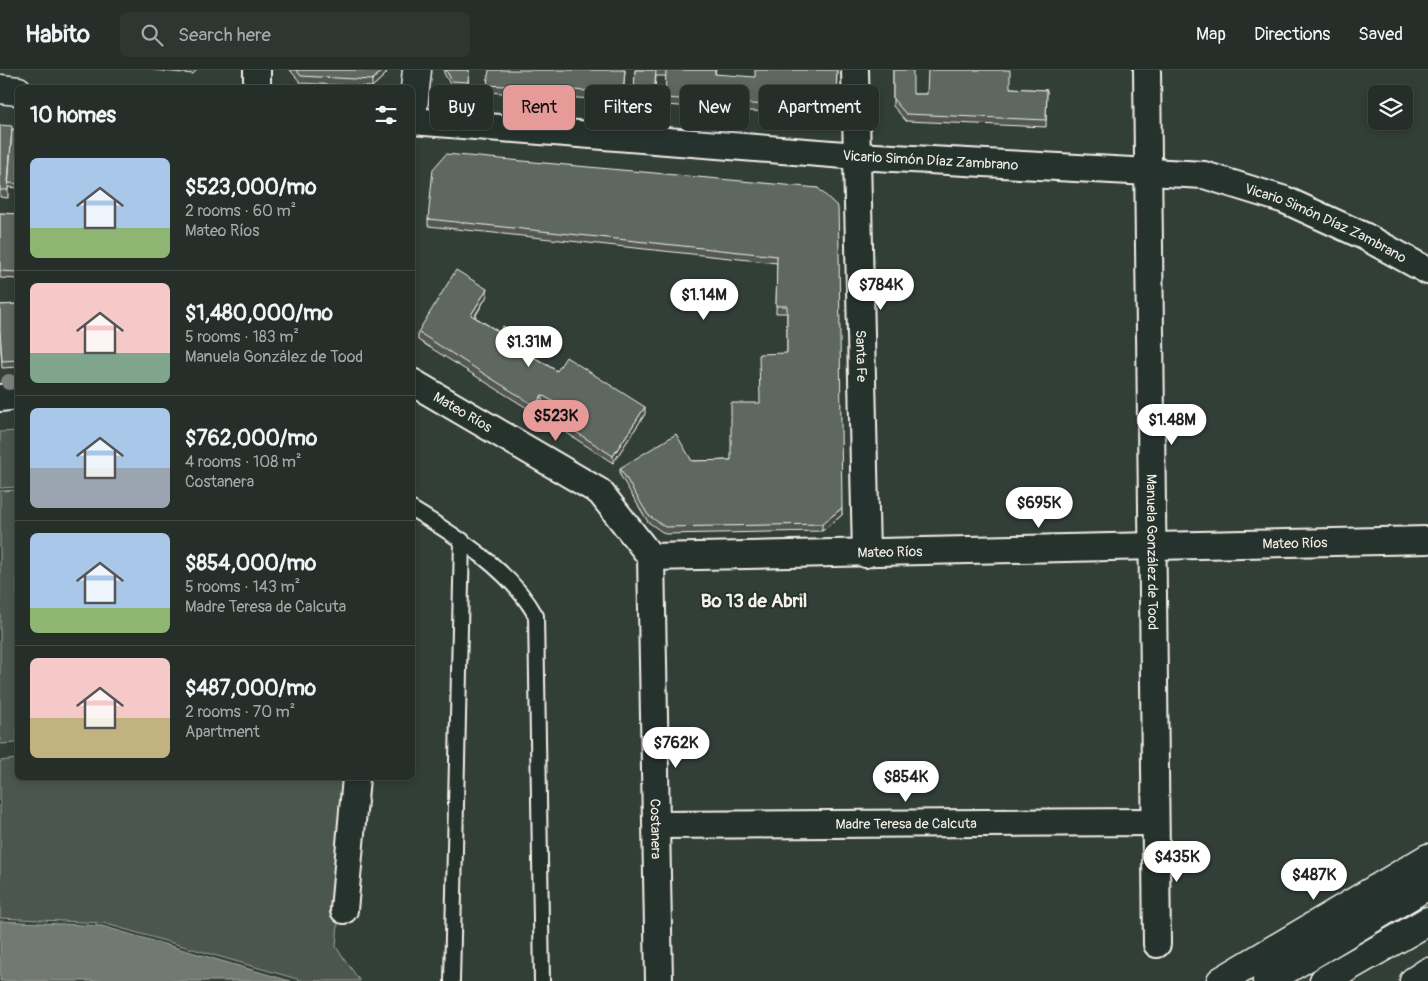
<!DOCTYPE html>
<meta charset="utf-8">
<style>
:root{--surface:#262e2a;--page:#2e3632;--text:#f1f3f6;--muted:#a4a8a8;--line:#424a47;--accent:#e69b98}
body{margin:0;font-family:Pangolin,sans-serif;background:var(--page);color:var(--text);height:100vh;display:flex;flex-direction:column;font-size:19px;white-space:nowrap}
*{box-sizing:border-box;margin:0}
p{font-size:16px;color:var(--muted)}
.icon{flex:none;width:28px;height:28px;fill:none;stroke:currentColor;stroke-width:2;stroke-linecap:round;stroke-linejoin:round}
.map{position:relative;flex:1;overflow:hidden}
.drawer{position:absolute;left:15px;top:15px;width:400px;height:695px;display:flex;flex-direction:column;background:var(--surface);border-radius:8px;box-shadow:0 2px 8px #0003,0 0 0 1px var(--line)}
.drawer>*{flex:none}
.hud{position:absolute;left:430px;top:15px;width:475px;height:45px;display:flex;gap:10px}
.tools{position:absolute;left:1368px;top:15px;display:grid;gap:10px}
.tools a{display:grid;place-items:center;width:45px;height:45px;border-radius:8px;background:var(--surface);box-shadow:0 2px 8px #0003,0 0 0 1px var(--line);font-size:25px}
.price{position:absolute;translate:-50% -42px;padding:0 11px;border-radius:18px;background:#fff;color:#222;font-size:16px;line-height:32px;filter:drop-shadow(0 1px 2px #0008)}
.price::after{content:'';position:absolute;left:50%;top:30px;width:15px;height:11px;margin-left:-8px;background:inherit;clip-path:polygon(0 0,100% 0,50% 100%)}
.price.on{background:var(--accent);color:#111}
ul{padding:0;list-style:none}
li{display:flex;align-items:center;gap:15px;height:125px;padding:0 15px}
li+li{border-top:1px solid var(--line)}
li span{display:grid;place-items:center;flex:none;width:140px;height:100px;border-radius:8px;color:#555}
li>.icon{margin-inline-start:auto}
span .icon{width:60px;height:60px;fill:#fffc;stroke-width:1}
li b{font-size:21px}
h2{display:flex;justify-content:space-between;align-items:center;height:60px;padding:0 15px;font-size:21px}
.chip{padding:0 18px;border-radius:8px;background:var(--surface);box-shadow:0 2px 8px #0003,0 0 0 1px var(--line);font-size:18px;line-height:45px}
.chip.on{background:var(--accent);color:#111}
header{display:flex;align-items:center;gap:30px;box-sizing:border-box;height:70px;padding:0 25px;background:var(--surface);border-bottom:1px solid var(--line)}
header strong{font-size:24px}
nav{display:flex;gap:28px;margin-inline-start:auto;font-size:18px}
.search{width:350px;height:45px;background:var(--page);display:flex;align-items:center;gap:12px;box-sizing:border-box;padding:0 18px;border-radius:8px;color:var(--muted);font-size:19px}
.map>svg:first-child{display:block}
.green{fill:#4c564f;stroke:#a0a49c}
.water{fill:#727972;stroke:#a6a9a1}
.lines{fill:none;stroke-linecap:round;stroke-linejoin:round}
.lane-casing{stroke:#f4f1e8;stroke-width:18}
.street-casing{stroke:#f4f1e8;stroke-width:30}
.secondary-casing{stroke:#f4f1e8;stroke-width:31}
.highway-casing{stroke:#f4f1e8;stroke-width:31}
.lane{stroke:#26332d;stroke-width:14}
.street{stroke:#26332d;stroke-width:26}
.secondary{stroke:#26332d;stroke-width:28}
.highway{stroke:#26332d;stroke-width:28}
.tree{fill:#7c837b}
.wall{fill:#525953;stroke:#f4f1e8}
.shaded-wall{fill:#424944;stroke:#f4f1e8}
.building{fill:#5f6861;stroke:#f4f1e8}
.labels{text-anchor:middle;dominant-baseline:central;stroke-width:4;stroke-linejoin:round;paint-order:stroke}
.street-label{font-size:14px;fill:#f4f1e8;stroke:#26332d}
.district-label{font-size:19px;font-weight:bold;fill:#f4f1e8;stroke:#26332d}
</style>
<header>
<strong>Habito</strong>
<div class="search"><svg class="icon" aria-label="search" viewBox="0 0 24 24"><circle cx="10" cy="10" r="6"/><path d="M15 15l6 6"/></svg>Search here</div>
<nav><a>Map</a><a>Directions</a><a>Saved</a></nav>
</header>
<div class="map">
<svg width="1428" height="911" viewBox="0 0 1428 911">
<rect width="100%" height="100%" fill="#323e38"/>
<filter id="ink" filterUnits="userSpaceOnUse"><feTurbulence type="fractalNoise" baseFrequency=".02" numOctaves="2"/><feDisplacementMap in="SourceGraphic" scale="10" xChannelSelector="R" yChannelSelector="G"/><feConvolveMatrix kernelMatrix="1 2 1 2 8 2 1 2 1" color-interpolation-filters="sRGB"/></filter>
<g filter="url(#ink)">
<path class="green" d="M17,361V417L0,418V362Z
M17,420V673L0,674V421Z
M17,689L18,708H350L336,877L360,911H304L103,853L0,848V691Z"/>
<path class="water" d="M0,851L102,856L290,911H0Z"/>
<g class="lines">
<defs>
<path id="lane" d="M412,439C455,465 512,501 536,546L542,911
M452,911L462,470"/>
<g id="street">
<path id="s1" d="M855,0L866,484"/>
<path id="s2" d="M1147,0L1157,874"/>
<path d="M257,18V0"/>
<path id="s3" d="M412,51L857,86L1204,105L1285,130L1364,166L1428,201"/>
<path id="s4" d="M412,312L600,422L651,487"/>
<path d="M0,328L18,326"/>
<path id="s5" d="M651,487L1428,470"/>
<path id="s6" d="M651,487L659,911"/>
<path id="s7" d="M657,755L1155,752"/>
<path d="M344,840L356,708"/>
</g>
<path id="secondary" d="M0,19L18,21
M412,47L417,0
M1221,911L1428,788
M1414,911L1428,902"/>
<path id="highway" d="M1267,911L1428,815
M1324,911L1428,851"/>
</defs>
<use href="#lane" class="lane-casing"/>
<use href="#street" class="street-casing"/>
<use href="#secondary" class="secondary-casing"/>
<use href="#highway" class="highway-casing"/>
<use href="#lane" class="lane"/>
<use href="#street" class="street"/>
<use href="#secondary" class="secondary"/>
<use href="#highway" class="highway"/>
</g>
<circle class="tree" cx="9" cy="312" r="8"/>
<path class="wall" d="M153,0H197L193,4Z
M290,0H386V4L372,17L301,13Z
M444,0H469L468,19L452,18L444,3Z
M625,0L623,31L487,22V15Z
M635,0H716L715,4L836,33L824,46L665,35L666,6H656L654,33L634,31Z
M893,0L913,24H927L1010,18L1047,20L1046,57L906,51L893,36Z
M0,55L12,59L18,60V118L8,117V128L0,127Z
M818,118L842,445L822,461L665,464L648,452L620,405V398L692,391L731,390L760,333L787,283V243H776L777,193L428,156V149Z
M0,143L18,144V209L0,208Z
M487,226L475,247L535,284L534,287L557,301L645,344L613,393L562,360V353L566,347L542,332L535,343L418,270V262Z
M18,234V297L2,298L0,267V235Z"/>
<path class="shaded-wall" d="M383,0H386V4L372,17V10Z
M837,0L836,33L824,46V39Z
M487,219V226L471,252V245Z
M535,277V284L530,292V285Z
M542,325V332L535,343V336Z
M645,337V344L613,393V386Z
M842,438V445L822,461V454Z"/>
<path class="building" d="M296,0H383L372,10L301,6Z
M446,0H469L468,12L452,11Z
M489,0H625L623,23L487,15Z
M635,0H656L654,26L634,24Z
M666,0H715V4L755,7V0H837L836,26L824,39L665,28Z
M893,0H913V24H927L928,0H1010V18L1047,20L1046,50L906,44L893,29Z
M0,55L12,56L8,120H0Z
M12,59L18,60V114L8,113Z
M446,84L818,118L838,137L839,179L842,438L822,454L665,457L648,445L620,398L676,364L692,391L731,390V333H760L759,284L787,283V236H776L777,186L428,149L433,99Z
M0,143L18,144V202L0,201Z
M456,200L487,219L471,245L499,262L503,256L535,277L530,285L557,301L566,287L645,337L613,386L562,353L569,341L542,325L535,336L418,262Z
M18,234V290L2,291L0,260V235Z"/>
</g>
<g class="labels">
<g class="street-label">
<text stroke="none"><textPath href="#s3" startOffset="520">Vicario Simón Díaz Zambrano</textPath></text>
<text stroke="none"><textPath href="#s3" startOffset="925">Vicario Simón Díaz Zambrano</textPath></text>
<text stroke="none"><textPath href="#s1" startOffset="286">Santa Fe</textPath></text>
<text stroke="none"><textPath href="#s4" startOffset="59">Mateo Ríos</textPath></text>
<text stroke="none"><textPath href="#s5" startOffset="644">Mateo Ríos</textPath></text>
<text stroke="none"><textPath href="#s2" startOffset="482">Manuela González de Tood</textPath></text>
<text stroke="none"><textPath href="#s5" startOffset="239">Mateo Ríos</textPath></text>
<text stroke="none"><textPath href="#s7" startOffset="249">Madre Teresa de Calcuta</textPath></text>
<text stroke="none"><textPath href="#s6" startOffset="272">Costanera</textPath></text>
</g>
<g class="district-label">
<text x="754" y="531">Bº 13 de Abril</text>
</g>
</g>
</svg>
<div class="tools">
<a><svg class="icon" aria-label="layers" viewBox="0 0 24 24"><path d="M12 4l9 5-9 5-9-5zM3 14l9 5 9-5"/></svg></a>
</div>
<b class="price" style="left:881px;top:241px">$784K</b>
<b class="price" style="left:704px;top:251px">$1.14M</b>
<b class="price" style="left:529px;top:298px">$1.31M</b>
<b class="price on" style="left:556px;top:372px">$523K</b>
<b class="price" style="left:1172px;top:376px">$1.48M</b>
<b class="price" style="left:1039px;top:459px">$695K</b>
<b class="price" style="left:676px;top:699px">$762K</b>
<b class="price" style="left:906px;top:733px">$854K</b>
<b class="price" style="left:1177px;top:813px">$435K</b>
<b class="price" style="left:1314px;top:831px">$487K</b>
<div class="hud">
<a class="chip">Buy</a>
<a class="chip on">Rent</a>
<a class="chip">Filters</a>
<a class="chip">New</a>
<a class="chip">Apartment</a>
</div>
<section class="drawer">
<h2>10 homes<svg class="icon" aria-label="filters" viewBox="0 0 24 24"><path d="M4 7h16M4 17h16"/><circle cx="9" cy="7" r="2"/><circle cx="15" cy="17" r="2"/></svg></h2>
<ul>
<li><span style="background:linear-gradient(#a9c7e8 70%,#8fb573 0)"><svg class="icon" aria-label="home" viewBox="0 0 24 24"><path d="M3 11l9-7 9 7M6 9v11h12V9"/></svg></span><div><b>$523,000/mo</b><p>2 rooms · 60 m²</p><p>Mateo Ríos</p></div></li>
<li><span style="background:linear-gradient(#f6c9c9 70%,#7fa58c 0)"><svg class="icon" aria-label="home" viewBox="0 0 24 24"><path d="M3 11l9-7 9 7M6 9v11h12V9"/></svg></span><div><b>$1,480,000/mo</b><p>5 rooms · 183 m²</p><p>Manuela González de Tood</p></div></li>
<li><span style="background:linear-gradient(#a9c7e8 60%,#9aa5b1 0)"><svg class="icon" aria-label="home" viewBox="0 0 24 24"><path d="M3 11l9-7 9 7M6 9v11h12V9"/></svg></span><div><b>$762,000/mo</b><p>4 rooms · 108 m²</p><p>Costanera</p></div></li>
<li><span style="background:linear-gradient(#a9c7e8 75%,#8fb573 0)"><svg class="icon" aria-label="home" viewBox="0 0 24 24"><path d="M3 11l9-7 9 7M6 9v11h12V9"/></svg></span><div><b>$854,000/mo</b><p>5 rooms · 143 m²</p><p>Madre Teresa de Calcuta</p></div></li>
<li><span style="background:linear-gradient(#f6c9c9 60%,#c2b280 0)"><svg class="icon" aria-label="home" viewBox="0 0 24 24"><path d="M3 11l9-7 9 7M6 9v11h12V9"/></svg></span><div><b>$487,000/mo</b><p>2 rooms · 70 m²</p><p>Apartment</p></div></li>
</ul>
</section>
</div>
